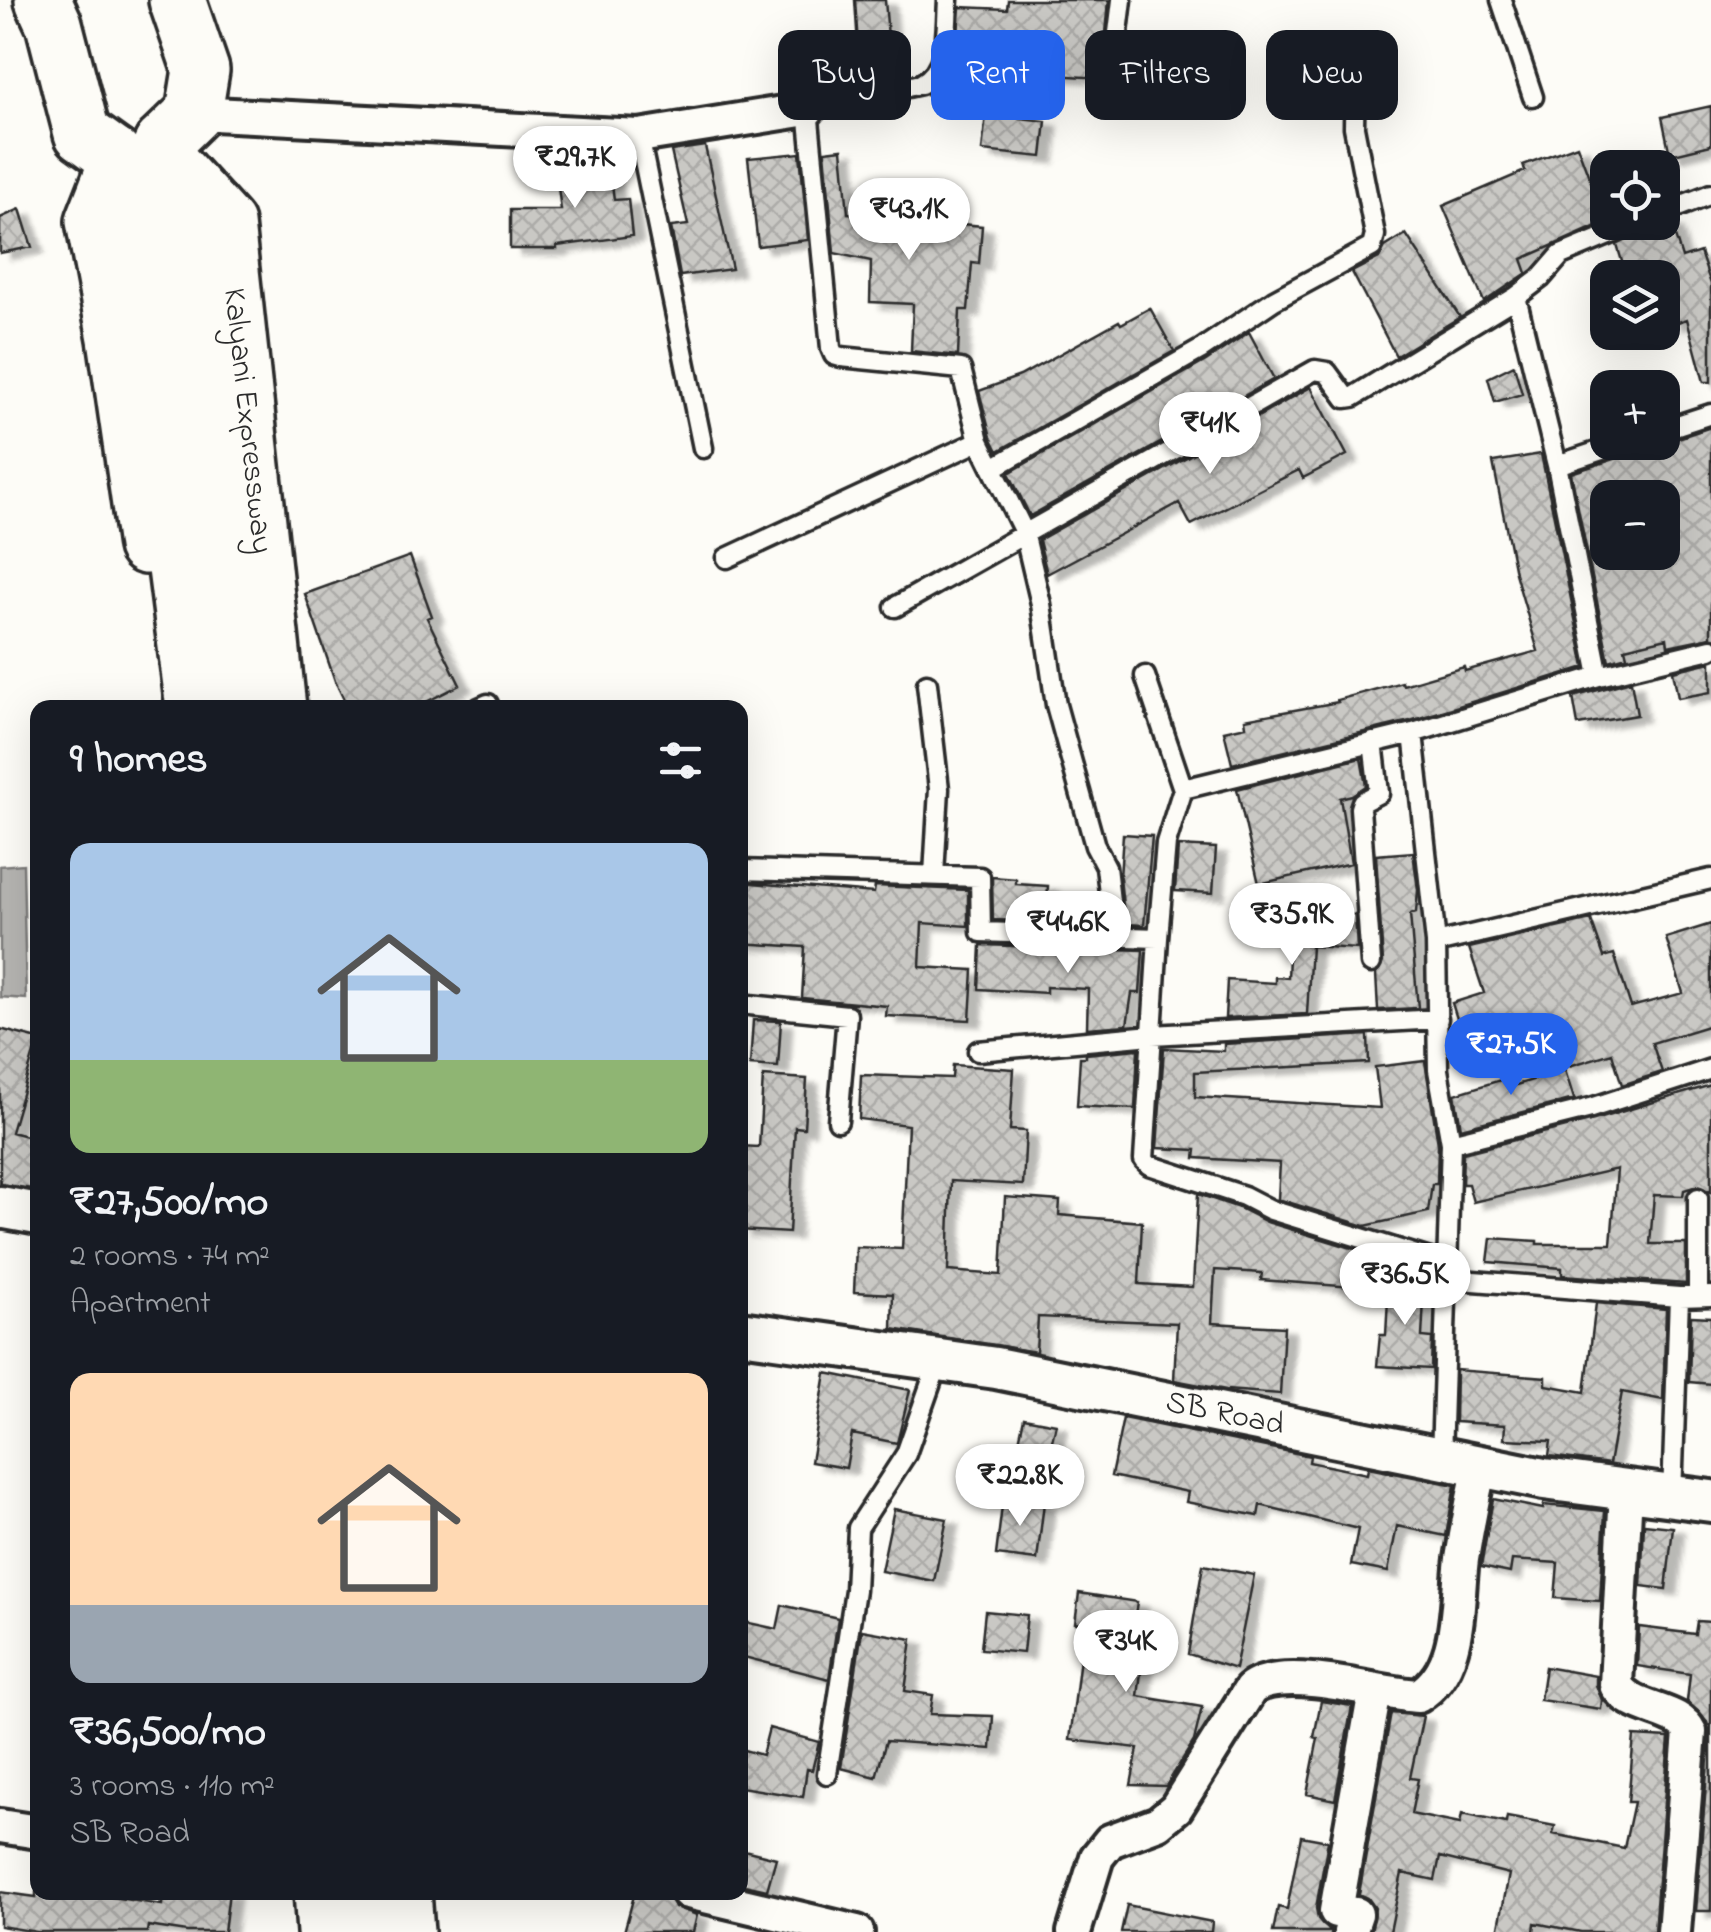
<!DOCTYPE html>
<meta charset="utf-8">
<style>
:root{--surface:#171b24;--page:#20242c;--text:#f1f3f6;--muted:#9ea1a6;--accent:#2563eb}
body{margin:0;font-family:"Indie Flower",sans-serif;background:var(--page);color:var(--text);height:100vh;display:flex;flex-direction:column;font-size:38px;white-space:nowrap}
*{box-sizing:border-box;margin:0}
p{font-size:32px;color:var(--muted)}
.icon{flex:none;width:55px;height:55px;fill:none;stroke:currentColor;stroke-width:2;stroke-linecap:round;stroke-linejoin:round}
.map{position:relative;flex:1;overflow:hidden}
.sheet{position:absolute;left:30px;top:700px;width:718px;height:1200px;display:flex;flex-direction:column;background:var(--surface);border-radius:20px;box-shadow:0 10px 40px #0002}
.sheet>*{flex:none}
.banner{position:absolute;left:778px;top:30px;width:782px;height:90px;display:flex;gap:20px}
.fabs{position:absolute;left:1590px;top:150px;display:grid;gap:20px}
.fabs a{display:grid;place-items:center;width:90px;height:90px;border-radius:20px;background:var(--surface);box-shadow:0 10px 40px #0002;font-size:50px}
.price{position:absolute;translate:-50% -85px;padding:0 22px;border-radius:35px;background:#fff;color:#222;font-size:32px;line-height:65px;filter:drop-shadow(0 2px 5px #0008)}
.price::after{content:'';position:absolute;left:50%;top:60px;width:30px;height:22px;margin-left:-15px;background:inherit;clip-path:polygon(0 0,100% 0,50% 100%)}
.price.selected{background:var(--accent);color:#fff}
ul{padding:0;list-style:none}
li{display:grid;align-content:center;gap:20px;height:530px;padding:0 40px}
li span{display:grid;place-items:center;height:310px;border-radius:20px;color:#555}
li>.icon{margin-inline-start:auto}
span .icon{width:180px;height:180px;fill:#fffc;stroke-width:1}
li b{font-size:42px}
h2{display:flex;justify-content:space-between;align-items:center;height:120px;padding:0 40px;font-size:42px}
.pill{padding:0 35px;border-radius:20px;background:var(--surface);box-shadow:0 10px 40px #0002;font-size:35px;line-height:90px}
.pill.selected{background:var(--accent);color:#fff}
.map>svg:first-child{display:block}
.water{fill:#b5b4b1;stroke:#7e7d7b;stroke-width:2.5}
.building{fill:url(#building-cross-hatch);stroke:#2b2b2b;stroke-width:2.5;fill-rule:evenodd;filter:url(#shadow)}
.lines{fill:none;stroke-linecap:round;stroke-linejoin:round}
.service-casing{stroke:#2b2b2b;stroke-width:25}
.minor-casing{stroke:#2b2b2b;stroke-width:40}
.tertiary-casing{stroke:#2b2b2b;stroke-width:48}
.trunk-casing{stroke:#2b2b2b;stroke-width:62}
.motorway-casing{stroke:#2b2b2b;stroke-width:62}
.service{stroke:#fdfcf7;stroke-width:18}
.minor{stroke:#fdfcf7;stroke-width:32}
.tertiary{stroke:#fdfcf7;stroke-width:40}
.trunk{stroke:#fdfcf7;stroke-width:55}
.motorway{stroke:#fdfcf7;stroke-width:55}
.labels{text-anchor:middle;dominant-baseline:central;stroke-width:8;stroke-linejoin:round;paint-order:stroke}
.street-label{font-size:32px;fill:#2b2b2b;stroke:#fdfcf7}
</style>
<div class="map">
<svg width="1711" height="1932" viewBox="0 0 1711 1932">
<defs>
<pattern id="building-cross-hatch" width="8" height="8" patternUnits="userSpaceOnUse" patternTransform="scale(2.5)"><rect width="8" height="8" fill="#c9c8c4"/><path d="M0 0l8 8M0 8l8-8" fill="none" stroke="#adaca9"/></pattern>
<filter id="shadow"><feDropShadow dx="11" dy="6" stdDeviation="2.5" flood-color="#0004"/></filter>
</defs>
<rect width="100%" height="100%" fill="#fdfcf7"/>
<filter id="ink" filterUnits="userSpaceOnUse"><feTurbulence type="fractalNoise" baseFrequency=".01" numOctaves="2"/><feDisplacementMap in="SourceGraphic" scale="20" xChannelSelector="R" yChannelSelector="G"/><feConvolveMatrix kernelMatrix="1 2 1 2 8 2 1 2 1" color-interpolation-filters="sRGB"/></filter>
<g filter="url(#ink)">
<path class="water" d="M23,864L26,999L0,997V866Z"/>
<path class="building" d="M855,0H885L891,74L860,76Z
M1008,0H1109L1102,78L1002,72V79L946,78L957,50L960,7L1007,9Z
M1711,106V145L1670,155L1662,117Z
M986,114L1046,121L1042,157L982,151Z
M1577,145L1606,222L1522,259L1527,273L1484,302L1443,206L1525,171L1523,165Z
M705,146L732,269L680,276L671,227L688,225L671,151Z
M842,149L848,213L982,226L979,264L972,263L968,310H960L958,356L911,351L913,304L870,302L871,261L834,253L825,151Z
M800,153L808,240L758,246L748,158Z
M609,158L614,200L628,199L632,236L557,246V249H510V210H561L555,165Z
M20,209L32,247L0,253V218Z
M1671,223L1682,258L1700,252L1711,284V382H1704L1687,319L1672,324L1662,296V278H1627L1617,245L1651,228Z
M1406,234L1460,317L1396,356L1352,272L1379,258L1385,247Z
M1150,308L1174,351L998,451L991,437L979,391L1020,376L1119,321L1121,324Z
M1249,332L1274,379L1030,516L1009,473L1206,361Z
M1514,365L1522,394L1495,402L1488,378Z
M1311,387L1347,455L1303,478L1299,470L1191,525L1179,503L1047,574L1039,540Z
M1711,427V637L1668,646L1667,638L1625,648L1627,656L1609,661L1571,473L1630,454L1645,446L1644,443L1666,442ZM1608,498H1662V552H1608Z
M1541,454L1585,667L1410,721L1232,764L1224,731L1246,726L1245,719L1338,702L1337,700L1402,682L1403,685L1464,667L1465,671L1538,651L1515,573L1493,462Z
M410,556L432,616L427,618L460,685L414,708H348L335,681L305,594Z
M1711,662V692L1678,698L1673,671Z
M1631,681L1637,715L1578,725L1573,697Z
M1361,758L1366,786L1352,795L1340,798L1351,863L1259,884L1237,789Z
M1123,834L1152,836L1144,925L1125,924L1120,878Z
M1178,846L1216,848L1213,893L1175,891Z
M1413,852L1418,890L1416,912L1410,914L1418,1008L1378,1010L1376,974L1383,962L1376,855Z
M992,877L1016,879V884L1048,886L1046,922L993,920Z
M740,882L874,893L875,886L968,890V926L922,923L920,967L973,970L970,1020L886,1016L887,1006L802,998L805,947L740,943Z
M1291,911L1355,915L1357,949L1311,946L1307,1014L1225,1018L1227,980L1275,983V977L1288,978Z
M1591,920L1604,957L1614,954L1631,1007L1683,993L1666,938L1711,924V1025L1652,1043L1662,1072L1622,1085L1612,1053L1566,1067L1549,1012L1463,1038L1452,1003L1484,993L1469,948Z
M981,945L1143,950L1140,993H1132L1127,1025L1087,1028L1088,989L1046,987V993L979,989Z
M753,1020L781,1021L778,1067L750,1065Z
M0,1029L38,1039L11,1132L38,1139V1190L0,1184Z
M1368,1035L1369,1063L1195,1072V1097L1380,1108L1375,1067L1425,1061L1438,1144L1437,1184H1432L1428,1212L1365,1226L1278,1199L1280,1163L1195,1158L1196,1150L1157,1148L1164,1048L1224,1051V1044Z
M1138,1049L1135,1109L1077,1106L1080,1057H1086V1054Z
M953,1065L1014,1069L1010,1130L1026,1131L1023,1185L951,1181L948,1271L1001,1275L1005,1197L1034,1199L1060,1201L1059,1215L1142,1222L1139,1284L1193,1287L1198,1194L1239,1208L1267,1222L1378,1256L1380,1289L1261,1280L1262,1273L1215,1270L1212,1323L1284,1327L1280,1394L1226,1390L1174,1380L1177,1323L1038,1317L1036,1352L892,1329L893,1294L854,1292L856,1247L902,1249L908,1125L859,1119L861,1075L952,1078Z
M1565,1070L1574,1099L1461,1128L1455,1094L1510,1077L1513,1086Z
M763,1076L807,1079L804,1128L795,1127L789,1233L740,1230V1146L759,1147Z
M1711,1085V1192L1697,1186L1684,1190L1683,1196L1654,1195L1650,1244H1686V1284L1562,1275V1268L1488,1262L1491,1238L1537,1241V1244H1611L1617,1169L1473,1202L1468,1184H1462L1463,1153L1594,1120Z
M1389,1280L1425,1282L1422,1337L1432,1338L1431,1369L1377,1366L1380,1335H1386Z
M1596,1303L1666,1309L1663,1400L1622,1392L1609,1464L1549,1456L1551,1441L1504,1439L1505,1425L1455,1422L1456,1370L1546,1377V1385L1585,1392Z
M1691,1316L1711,1317V1384L1689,1382Z
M826,1373L910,1390L897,1443L852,1434L846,1468L811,1462Z
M1024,1418L1056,1424L1047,1462L1016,1455Z
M1123,1418L1310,1456L1309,1462L1367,1474L1368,1468L1455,1485L1446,1536L1397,1526L1388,1572L1351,1565L1358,1529L1260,1505L1258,1516L1186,1502L1188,1492L1111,1476Z
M1003,1498L1044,1503L1037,1560L996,1555Z
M1493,1499L1543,1509L1544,1505L1605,1511L1600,1601L1555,1598L1558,1563L1512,1560L1510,1573L1481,1567Z
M894,1509L947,1519L934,1581L881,1571Z
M1644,1524L1673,1527L1666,1589L1641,1586Z
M1203,1565L1254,1575L1235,1669L1188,1654Z
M1079,1593L1137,1602L1130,1647L1144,1649L1138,1696L1202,1707L1194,1741L1166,1786L1131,1785L1138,1748L1070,1740L1084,1624L1075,1623Z
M782,1605L838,1618L829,1679L740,1656V1621L777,1629Z
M985,1611L1027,1615L1023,1653L981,1649Z
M1697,1621L1711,1622V1911H1696L1710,1734L1707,1722L1687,1701L1690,1674L1637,1666L1639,1627L1695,1634Z
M862,1630L912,1639L905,1691L933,1695L930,1714L993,1716L991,1749L886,1741L876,1777L841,1768Z
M1545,1667L1596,1676V1685L1602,1700L1601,1709L1540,1700Z
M1321,1701L1352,1706L1335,1800L1307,1794L1318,1738L1314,1737Z
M1391,1713L1423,1716L1410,1778L1418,1779L1411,1814L1460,1824L1462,1814L1506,1823L1507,1817L1555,1826L1553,1834L1624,1848L1634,1802H1628L1634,1736L1669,1738L1654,1932H1581L1535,1923L1534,1932H1498L1509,1874L1440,1857L1435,1880L1402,1873L1390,1932H1371L1375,1908L1368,1898L1359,1894Z
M769,1728L819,1742L812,1770L807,1769L803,1797L740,1787V1749L762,1755Z
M1301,1836L1328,1841L1316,1908L1318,1919L1331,1932H1273L1278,1907L1287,1909Z
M740,1849L776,1858L767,1890L740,1884Z
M0,1892L36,1897V1892H80L162,1905V1901H168L169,1892H229L224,1932H187L148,1926L147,1932H37L0,1926Z
M635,1892H669L675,1907L697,1915L693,1932H624Z
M1127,1905L1212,1922L1211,1932H1121Z"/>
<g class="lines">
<defs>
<path id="service" d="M948,0C946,28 950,69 921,84L808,109L831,348L834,355L841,357L961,369L979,441L1024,532L1041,604L1056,705L1095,846L1106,867L1114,935
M1501,0L1533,97
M1113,73L1122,0
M639,136L703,448
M1662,213L1711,194
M1516,297L1557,465L1599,676
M1662,430L1711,414
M1557,465L1626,442
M993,468L1200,350L1274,300L1372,247L1375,235L1354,127L1355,64
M727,558L979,441
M895,607L1315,370L1327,372L1346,398L1353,397L1516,297L1541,278L1561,255L1640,222
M1145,676L1183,789
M927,684L939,789L934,875
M479,708L488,704
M1413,733L1436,943L1438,1070L1451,1143L1441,1458
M740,870L980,877L981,932L1158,938L1166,843L1183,789L1413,733L1599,676L1711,649
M1158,938L1144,1160L1149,1165L1244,1196L1271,1210L1446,1264
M1436,943L1711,879
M1371,963L1360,808L1362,802L1379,793L1373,742
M740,1004L847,1015L838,1121
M978,1051L1152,1035L1438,1019
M1451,1143L1591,1108L1711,1069
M1698,1198V1296
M1448,1279L1679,1297L1711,1296
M1672,1496L1679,1297
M827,1774L855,1590L858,1528L906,1454L939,1360"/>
<path id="minor" d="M194,113L639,136L808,109
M1626,1490L1616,1685C1632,1712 1679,1707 1690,1732L1674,1932
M0,1826L38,1832
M688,1892L857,1932
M1074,1932L1097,1857L1110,1841L1158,1823L1176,1808L1250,1690C1282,1663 1377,1694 1418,1696C1463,1669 1456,1603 1462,1559C1467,1528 1473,1497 1480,1466
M1350,1932L1356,1914L1336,1911L1375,1691"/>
<g id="tertiary">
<path d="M0,1207L38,1214"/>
<path id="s1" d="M740,1332L996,1368L1544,1479L1711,1501"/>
</g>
<g id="trunk">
<path d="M43,0L54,24L82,133L114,156"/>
<path d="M162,144L194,113L201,70L177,0"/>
<path id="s2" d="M164,156L226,224L278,708"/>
<path d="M116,165L94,221L116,338L146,546"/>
<path d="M403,1892L406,1932"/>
</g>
<path id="motorway" d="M162,144L189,282L237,708
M114,156L139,281L194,708
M322,1892L325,1932
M370,1892L373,1932"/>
</defs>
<use href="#service" class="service-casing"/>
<use href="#minor" class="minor-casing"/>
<use href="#tertiary" class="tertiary-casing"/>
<use href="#trunk" class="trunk-casing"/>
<use href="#motorway" class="motorway-casing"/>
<use href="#service" class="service"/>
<use href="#minor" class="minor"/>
<use href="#tertiary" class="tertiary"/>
<use href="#trunk" class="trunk"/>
<use href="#motorway" class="motorway"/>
</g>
</g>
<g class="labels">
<g class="street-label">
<text stroke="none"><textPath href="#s2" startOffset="290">Kalyani Expressway</textPath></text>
<text stroke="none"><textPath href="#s1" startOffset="492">SB Road</textPath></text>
</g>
</g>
</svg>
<div class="fabs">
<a><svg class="icon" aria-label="locate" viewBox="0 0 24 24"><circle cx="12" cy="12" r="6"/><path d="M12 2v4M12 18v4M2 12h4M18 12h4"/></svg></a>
<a><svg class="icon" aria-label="layers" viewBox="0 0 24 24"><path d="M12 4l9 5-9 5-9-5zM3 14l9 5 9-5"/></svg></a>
<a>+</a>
<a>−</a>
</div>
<b class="price" style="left:575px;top:211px">₹29.7K</b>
<b class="price" style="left:909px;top:263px">₹43.1K</b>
<b class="price" style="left:1210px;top:477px">₹41K</b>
<b class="price" style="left:1292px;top:968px">₹35.9K</b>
<b class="price" style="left:1068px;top:976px">₹44.6K</b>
<b class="price selected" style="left:1511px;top:1098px">₹27.5K</b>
<b class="price" style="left:1405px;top:1328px">₹36.5K</b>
<b class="price" style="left:1020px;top:1529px">₹22.8K</b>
<b class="price" style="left:1126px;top:1695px">₹34K</b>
<div class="banner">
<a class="pill">Buy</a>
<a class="pill selected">Rent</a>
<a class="pill">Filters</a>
<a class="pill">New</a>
</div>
<section class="sheet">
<h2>9 homes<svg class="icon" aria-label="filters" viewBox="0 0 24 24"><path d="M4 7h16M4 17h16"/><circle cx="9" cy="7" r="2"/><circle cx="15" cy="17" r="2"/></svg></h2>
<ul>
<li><span style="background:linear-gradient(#a9c7e8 70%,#8fb573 0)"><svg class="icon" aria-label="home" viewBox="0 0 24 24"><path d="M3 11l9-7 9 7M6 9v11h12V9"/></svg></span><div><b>₹27,500/mo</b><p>2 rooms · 74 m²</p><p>Apartment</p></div></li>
<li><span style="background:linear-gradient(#ffd9b3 75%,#9aa5b1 0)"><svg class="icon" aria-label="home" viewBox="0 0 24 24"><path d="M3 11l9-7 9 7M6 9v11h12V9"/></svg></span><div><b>₹36,500/mo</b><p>3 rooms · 110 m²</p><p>SB Road</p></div></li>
</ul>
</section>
</div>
